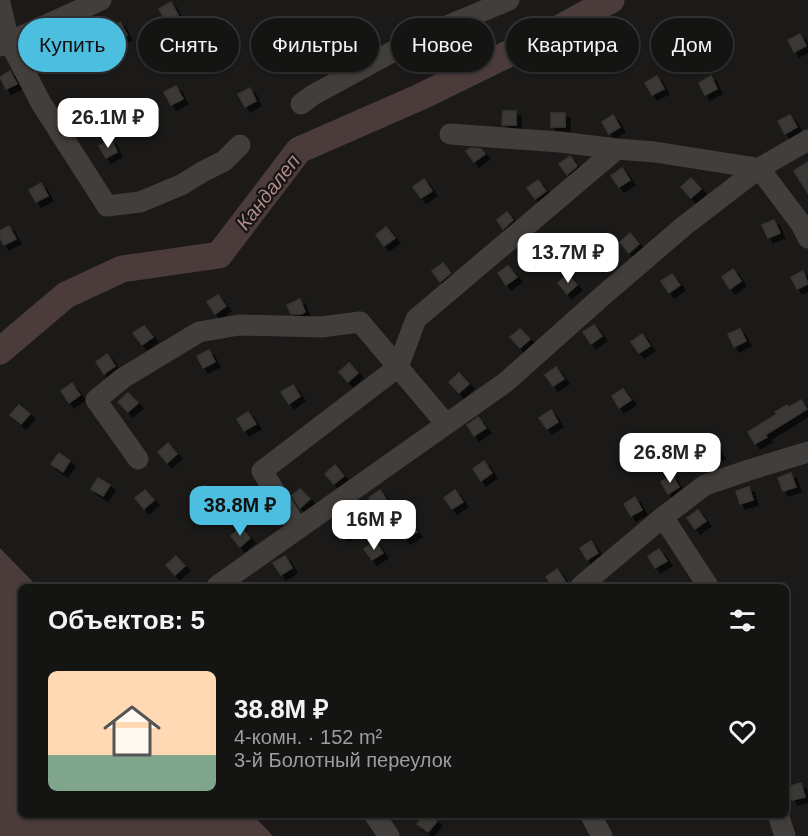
<!DOCTYPE html>
<html lang="ru">
<meta charset="utf-8">
<style>
:root{--surface:#141413;--page:#1d1d1c;--text:#f1f3f6;--muted:#9d9ea0;--line:#333;--accent:#4cbee0}
body{margin:0;font-family:Helvetica,sans-serif;background:var(--page);color:var(--text);height:100vh;display:flex;flex-direction:column;font-size:22px;white-space:nowrap}
*{box-sizing:border-box;margin:0}
p{font-size:20px;color:var(--muted)}
.icon{flex:none;width:33px;height:33px;fill:none;stroke:currentColor;stroke-width:2;stroke-linecap:round;stroke-linejoin:round}
.map{position:relative;flex:1;overflow:hidden}
.panel{position:absolute;left:18px;top:584px;width:771px;height:234px;display:flex;flex-direction:column;background:var(--surface);border-radius:9px;box-shadow:0 2px 4px #0004,0 0 0 2px var(--line)}
.panel>*{flex:none}
.banner{position:absolute;left:18px;top:18px;width:772px;height:54px;display:flex;gap:12px}
.price{position:absolute;translate:-50% -51px;padding:0 14px;border-radius:12px;background:#fff;color:#222;font-size:20px;line-height:39px;filter:drop-shadow(0 2px 3px #0008)}
.price::after{content:'';position:absolute;left:50%;top:36px;width:18px;height:14px;margin-left:-9px;background:inherit;clip-path:polygon(0 0,100% 0,50% 100%)}
.price.active{background:var(--accent);color:#111}
ul{padding:0;list-style:none}
li{display:flex;align-items:center;gap:18px;height:150px;padding:0 30px}
li+li{border-top:2px solid var(--line)}
li span{display:grid;place-items:center;flex:none;width:168px;height:120px;border-radius:9px;color:#555}
li>.icon{margin-inline-start:auto}
span .icon{width:72px;height:72px;fill:#fffc;stroke-width:1}
li b{font-size:26px}
h2{display:flex;justify-content:space-between;align-items:center;height:72px;padding:0 30px;font-size:26px}
.chip{padding:0 21px;border-radius:27px;background:var(--surface);box-shadow:0 2px 4px #0004,0 0 0 2px var(--line);font-size:21px;line-height:54px}
.chip.active{background:var(--accent);color:#111}
.map>svg:first-child{display:block}
.water{fill:#4b3b3b}
.lines{fill:none;stroke-linecap:round;stroke-linejoin:round}
.river{stroke:#4b3b3b;stroke-width:27}
.building{fill:#3a3836;stroke:#373533;stroke-width:1.5;filter:url(#shadow)}
.minor{stroke:#413e3c;stroke-width:21}
.labels{text-anchor:middle;dominant-baseline:central;stroke-width:4.5;stroke-linejoin:round;paint-order:stroke}
.water-label{font-size:20px;font-style:italic;fill:#b08988;stroke:#161514}
</style>
<div class="map">
<svg width="808" height="836" viewBox="0 0 808 836">
<defs>
<filter id="shadow"><feDropShadow dx="5" dy="5" stdDeviation="0" flood-color="#0009"/></filter>
</defs>
<rect width="100%" height="100%" fill="#1b1a19"/>
<path class="water" d="M0,548L37,586H21V814L253,815L273,836H0Z"/>
<g class="lines">
<path class="river" d="M0,351L66,295L122,269L219,255L299,150L420,97L549,34L611,0"/>
</g>
<path class="building" d="M171,2L178,15L166,21L159,9Z
M120,22L127,35L115,41L108,29Z
M800,34L806,46L794,52L788,40Z
M74,38L80,51L68,57L62,44Z
M306,40L308,54L294,55L293,41Z
M10,71L17,84L6,89L0,77Z
M657,76L664,89L652,95L645,83Z
M711,76L717,89L705,95L699,83Z
M176,86L183,99L171,105L164,92Z
M250,88L256,101L245,107L238,94Z
M503,111H516V125H502Z
M551,113H565V127H551Z
M613,115L620,127L609,134L602,122Z
M790,115L797,127L785,134L778,121Z
M111,139L117,152L106,158L99,146Z
M470,148L481,149L485,154L474,162L466,151Z
M570,156L577,166L567,175L559,164Z
M808,162V193L794,171Z
M622,168L630,180L619,187L611,176Z
M691,178L701,189L691,198L681,187Z
M424,179L432,191L421,198L413,187Z
M538,180L546,191L535,199L527,188Z
M41,183L48,196L36,202L29,190Z
M507,212L513,220L503,229L497,220Z
M774,220L780,233L768,238L762,225Z
M9,226L16,239L4,245L0,238V231Z
M386,227L395,238L384,246L376,235Z
M630,233L639,244L629,253L620,242Z
M443,263L451,273L440,282L432,271Z
M508,266L517,277L506,285L498,273Z
M733,269L741,281L730,289L722,277Z
M803,271L808,284L797,289L791,277Z
M568,274L577,285L567,294L558,283Z
M672,274L680,285L669,293L661,281Z
M218,295L226,306L215,314L207,302Z
M300,299L305,312L301,314H291L287,305Z
M594,325L602,336L591,344L583,332Z
M144,326L153,337L142,345L133,333Z
M520,329L530,339L520,348L510,337Z
M740,329L746,341L734,347L728,334Z
M642,334L650,346L639,353L631,342Z
M209,350L215,362L203,368L197,356Z
M107,354L115,366L104,374L96,362Z
M349,363L358,373L348,382L339,372Z
M556,367L564,379L553,386L545,375Z
M459,373L469,384L459,393L449,382Z
M72,383L80,395L69,403L61,391Z
M293,385L300,396L289,404L281,392Z
M623,389L631,400L619,408L612,396Z
M128,393L138,403L128,412L118,402Z
M801,400L807,409L765,435L767,437L755,444L748,432L777,414L775,412L787,405L788,408Z
M19,405L30,414L21,424L10,415Z
M551,410L558,422L547,429L539,418Z
M248,412L256,424L244,431L237,419Z
M478,417L486,428L474,436L467,425Z
M713,441L720,454L709,461L701,449Z
M168,443L177,454L167,463L158,452Z
M59,453L70,461L63,472L51,464Z
M484,461L492,473L481,481L473,469Z
M335,465L344,476L334,484L325,474Z
M791,473L796,487L783,491L778,478Z
M672,475L679,487L668,494L661,482Z
M98,478L110,485L103,496L91,489Z
M205,485L214,496L204,505L195,494Z
M749,487L753,500L740,504L736,491Z
M300,489L310,499L300,508L292,496Z
M145,490L154,500L144,509L135,498Z
M380,490L388,502L377,509L369,498Z
M455,490L463,502L452,509L444,498Z
M635,497L642,510L631,516L624,504Z
M698,510L706,521L695,529L687,518Z
M347,517L355,528L344,536L336,524Z
M409,520L417,532L405,539L398,527Z
M241,527L250,538L240,547L231,536Z
M375,541L383,553L372,560L364,549Z
M591,541L598,553L587,560L580,548Z
M659,549L667,561L655,568L648,556Z
M176,556L185,566L175,575L166,565Z
M285,556L292,568L281,575L273,563Z
M557,569L565,581L557,586H552L546,577Z
M801,783L805,797L792,800L788,787Z
M425,814H428L437,821L428,832L417,824Z"/>
<g class="lines">
<path class="minor" d="M0,3L9,41L41,103L107,206L140,202L181,185L204,171L224,161L240,145
M0,46L101,0
M301,104L313,95L416,39L509,0
M450,134L560,142L617,149L655,152L750,167L758,169L765,176L801,224L808,238
M138,459L96,400L123,378L199,332L239,325L321,327L360,322L446,424
M663,517L708,586
M298,529L262,471L398,367L416,319L617,149
M217,586L506,382L599,299L684,226L758,169L808,140
M581,586L663,517L705,485L749,470L808,452
M374,814L389,836
M590,814L602,836
M778,814L785,836"/>
</g>
<g class="labels">
<g class="water-label">
<text transform="translate(268 192) rotate(-52)">Кандалеп</text>
</g>
</g>
</svg>
<b class="price" style="left:108px;top:149px">26.1M ₽</b>
<b class="price" style="left:568px;top:284px">13.7M ₽</b>
<b class="price" style="left:670px;top:484px">26.8M ₽</b>
<b class="price active" style="left:240px;top:537px">38.8M ₽</b>
<b class="price" style="left:374px;top:551px">16M ₽</b>
<div class="banner">
<a class="chip active">Купить</a>
<a class="chip">Снять</a>
<a class="chip">Фильтры</a>
<a class="chip">Новое</a>
<a class="chip">Квартира</a>
<a class="chip">Дом</a>
</div>
<section class="panel">
<h2>Объектов: 5<svg class="icon" aria-label="filters" viewBox="0 0 24 24"><path d="M4 7h16M4 17h16"/><circle cx="9" cy="7" r="2"/><circle cx="15" cy="17" r="2"/></svg></h2>
<ul>
<li><span style="background:linear-gradient(#ffd9b3 70%,#7fa58c 0)"><svg class="icon" aria-label="home" viewBox="0 0 24 24"><path d="M3 11l9-7 9 7M6 9v11h12V9"/></svg></span><div><b>38.8M ₽</b><p>4-комн. · 152 m²</p><p>3-й Болотный переулок</p></div><svg class="icon" aria-label="heart" viewBox="0 0 24 24"><path d="M12 20l-8-8c-3-5 5-10 8-4 3-6 11-1 8 4z"/></svg></li>
</ul>
</section>
</div>
